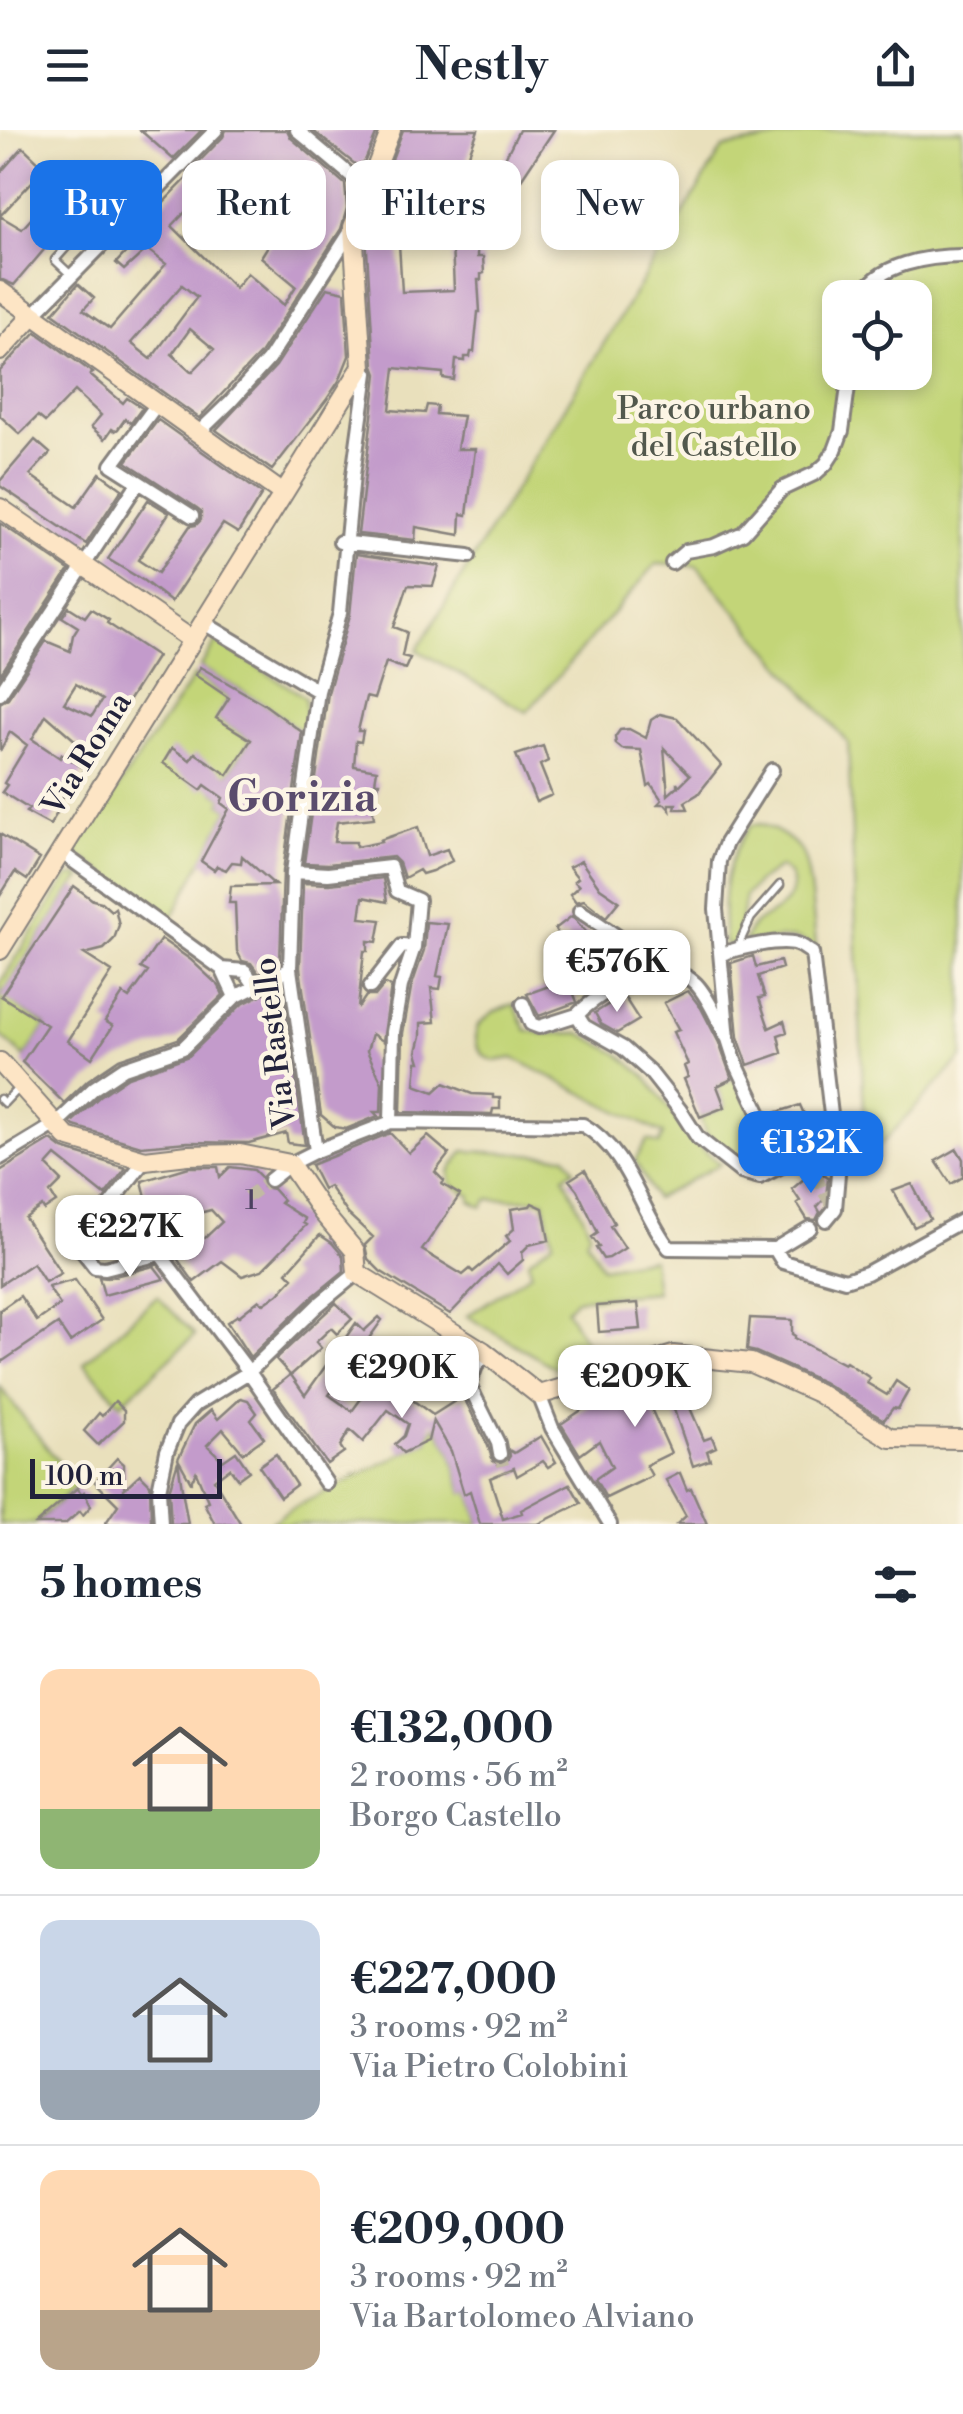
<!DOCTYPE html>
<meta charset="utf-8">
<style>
:root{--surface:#fff;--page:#f2f2f3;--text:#1f2937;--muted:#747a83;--line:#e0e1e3;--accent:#1a73e8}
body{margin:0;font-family:"Libre Bodoni",serif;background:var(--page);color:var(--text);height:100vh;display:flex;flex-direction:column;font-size:38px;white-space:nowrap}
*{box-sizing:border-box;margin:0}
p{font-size:32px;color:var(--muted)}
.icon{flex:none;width:55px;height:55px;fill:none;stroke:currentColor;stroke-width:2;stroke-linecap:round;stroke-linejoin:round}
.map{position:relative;height:1394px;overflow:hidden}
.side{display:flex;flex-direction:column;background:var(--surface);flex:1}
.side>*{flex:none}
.top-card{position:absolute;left:30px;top:30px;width:905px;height:90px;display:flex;gap:20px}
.tools{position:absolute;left:822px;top:150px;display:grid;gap:20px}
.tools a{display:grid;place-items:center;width:110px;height:110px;border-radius:20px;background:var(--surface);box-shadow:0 5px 15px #0003;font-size:50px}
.scale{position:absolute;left:30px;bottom:25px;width:192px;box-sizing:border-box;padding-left:10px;border:5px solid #22223b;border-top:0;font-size:28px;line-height:35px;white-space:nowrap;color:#22223b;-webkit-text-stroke:8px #fcf5e5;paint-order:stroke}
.price{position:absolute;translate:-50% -85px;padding:0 22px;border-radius:20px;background:#fff;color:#222;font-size:32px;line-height:65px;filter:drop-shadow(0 2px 5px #0008)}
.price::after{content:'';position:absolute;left:50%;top:60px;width:30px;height:22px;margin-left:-15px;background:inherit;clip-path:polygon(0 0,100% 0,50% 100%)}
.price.active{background:var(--accent);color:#fff}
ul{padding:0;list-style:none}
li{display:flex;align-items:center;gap:30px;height:250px;padding:0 40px}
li+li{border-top:2px solid var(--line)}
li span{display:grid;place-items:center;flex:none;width:280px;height:200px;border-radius:20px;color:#555}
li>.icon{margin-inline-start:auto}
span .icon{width:120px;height:120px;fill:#fffc;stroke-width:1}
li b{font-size:42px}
h2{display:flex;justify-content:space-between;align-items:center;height:120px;padding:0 40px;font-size:42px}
.tag{padding:0 35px;border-radius:20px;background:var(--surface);box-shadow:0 5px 15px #0003;font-size:35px;line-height:90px}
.tag.active{background:var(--accent);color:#fff}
header{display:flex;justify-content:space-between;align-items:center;height:130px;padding:0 40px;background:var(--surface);font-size:45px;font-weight:700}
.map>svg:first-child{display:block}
.green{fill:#c3d578;stroke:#727c5a;stroke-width:2.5;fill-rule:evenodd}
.building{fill:#c39bcb;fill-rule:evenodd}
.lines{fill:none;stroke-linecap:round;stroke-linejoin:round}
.street-tunnel{stroke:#c1baa2;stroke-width:12;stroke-dasharray:12 6;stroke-linecap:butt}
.lane-casing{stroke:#86817c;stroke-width:11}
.street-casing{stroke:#86817c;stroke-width:18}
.secondary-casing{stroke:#86817c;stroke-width:22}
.lane{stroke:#fff;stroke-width:6}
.street{stroke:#fff;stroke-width:12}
.secondary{stroke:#fde5c5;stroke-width:18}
.labels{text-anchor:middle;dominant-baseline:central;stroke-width:9;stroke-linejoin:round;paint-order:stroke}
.number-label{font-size:28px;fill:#4a405f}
.park-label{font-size:32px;fill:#52584d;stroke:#fcf5e5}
.street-label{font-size:32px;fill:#22223b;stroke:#fcf5e5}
.district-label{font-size:42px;font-weight:bold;fill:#5a4c6d;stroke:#fcf5e5}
</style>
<header><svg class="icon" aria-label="menu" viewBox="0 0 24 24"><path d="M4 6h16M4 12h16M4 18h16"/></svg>Nestly<svg class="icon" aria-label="share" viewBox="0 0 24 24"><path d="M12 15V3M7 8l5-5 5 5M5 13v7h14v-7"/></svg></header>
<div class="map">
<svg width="963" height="1394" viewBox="0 0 963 1394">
<rect width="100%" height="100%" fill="#fcf5e5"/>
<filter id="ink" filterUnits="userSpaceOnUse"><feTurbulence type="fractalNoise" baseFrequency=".01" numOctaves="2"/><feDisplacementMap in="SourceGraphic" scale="20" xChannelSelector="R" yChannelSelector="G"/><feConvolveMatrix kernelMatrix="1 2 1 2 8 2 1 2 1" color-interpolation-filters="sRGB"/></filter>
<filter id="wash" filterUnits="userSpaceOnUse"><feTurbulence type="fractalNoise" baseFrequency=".0048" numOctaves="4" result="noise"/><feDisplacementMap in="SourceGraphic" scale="40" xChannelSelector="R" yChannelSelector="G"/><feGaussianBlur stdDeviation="2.25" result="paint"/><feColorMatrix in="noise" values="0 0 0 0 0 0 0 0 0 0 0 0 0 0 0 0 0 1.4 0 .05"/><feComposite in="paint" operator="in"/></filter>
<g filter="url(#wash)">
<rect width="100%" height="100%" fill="#e9e0bc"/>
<path class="green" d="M824,0H963V927L866,1030L848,613L697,436L656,434L527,582L417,520L723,18ZM840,168H915V242H840Z
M217,511L305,567L306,605L264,574L200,537Z
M195,545L229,568L217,588L251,610L226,648L214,661L223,668L221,673L229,679L171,790L74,722Z
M761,694C774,699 791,708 800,720C811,733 814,801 817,822C794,796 773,814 744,812C747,807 748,801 752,797C765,783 789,781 792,757C793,747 789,743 780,737L759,751L745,766L740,796L735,815L725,814C721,770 723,732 751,695Z
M77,745L81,748L74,756L2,865L46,896L25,927L0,905V853L68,747Z
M514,874L526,900L544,904L580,903L619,924L646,947L693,1011L720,1034L655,1069L635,1030L647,1010L659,1014L663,1004L513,928L495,931C477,925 473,912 478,895L493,882Z
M737,947L770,1022L771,1031C750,1043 718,1022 706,1003C703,998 702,992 700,987L725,977L717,956Z
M464,1021L566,1026L574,1040L564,1046L590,1101L586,1110L602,1137L652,1128L656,1162L576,1169L566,1180L589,1218L586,1230L555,1238L467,1186L531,1143L529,1130L553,1111L544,1070L488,1069L482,1077L470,1071L471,1066L451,1054L449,1042Z
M157,1166L195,1205L121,1274L84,1233Z
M0,1257L77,1356L34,1394H0Z
M436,1296L451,1321L463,1363L470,1361L480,1394H269L289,1380L428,1311V1306Z"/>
<g id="blocks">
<path class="building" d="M140,0H202L173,29Z
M226,0H287L291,8L345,54L347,78L341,99L260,224L199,288L53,183L78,154L94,168L83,180L110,199L166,134L147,119L124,140L116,133L132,116L126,111L190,45L188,43L223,7ZM225,33L242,48L225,69L207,52ZM269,53L285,66L262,103L271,111L261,127L296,156L284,175L247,143L235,158L172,96L190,77L226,112L242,96L239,91L246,83L244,82ZM182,155L197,167L151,229L131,213ZM190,199L214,219L192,242L172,224Z
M312,0H378L364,33L356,35Z
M403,0H478L464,37L491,49L499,40L519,0H554L516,57L511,54L498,77L502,79L493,93L478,84L477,127H483L484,143L481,144V150H478L480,182H478L474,222H471L470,227H465V231L456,230L454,250L443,248V243L395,238L390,280L425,283L427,275L437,276L436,284L463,286L457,319H475L467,385L461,384L460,405L416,397L415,410L358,404L377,244L374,236L366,104L383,101L382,96H422L374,76ZM452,113L454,160L402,162L399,114Z
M23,17L45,38L0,86L22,99L55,62L77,81L14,155L0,149V43Z
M327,158L345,162L349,226L339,251L327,269L272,340L216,300L276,236Z
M36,202L93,243L90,245L123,273L127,268L142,278L131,293L125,289L118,299L115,301L112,299L105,309L91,297L101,285L75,261L45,292L38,286L20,304L0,286V241Z
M158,290L262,364L238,403L223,394L171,472L144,451L108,429L148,370L169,383L138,430L158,443L190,396L196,395L201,390V381L197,378L126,332Z
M35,310L50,323L30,345L76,377L100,343L122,359L86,414L0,356V351Z
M0,393L69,440L0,545Z
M356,424L439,436L433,456L408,455L394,497L407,502L402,526L410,528L405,539L386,532L374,569L366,567L358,601H363L361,612L356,611L354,636L377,640L375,652H379L373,682L374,688L337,692L334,712H356V717L381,712L380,710L418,697L427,726L447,719L452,731L432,741L422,744L419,740L404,748L399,733L393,727L328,734L304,733L328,563L350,485Z
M69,477L85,487L91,479L109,490L107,493L157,526L93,626L46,585L32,609L60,628L62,624L85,639L74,656L71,654L57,676L60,678L50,695L26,682L29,679L2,662L7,655L4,653L27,615L10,602L0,621V573L8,568L46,511L70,521L73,505L78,497L62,487ZM76,554L102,570L92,586L64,573Z
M200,537L264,574L302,602L283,741L280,833L259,844L251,833L242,831L237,821L235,773H229L231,756L275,755L242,726L241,733L232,732L226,740L217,736L214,740L201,731L229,679L221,673L223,668L205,655L201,660L163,633L172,618L190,630L195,623L228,645L251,610L216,588L229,568L195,545Z
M660,584L677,588L721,635L698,664L685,672L688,679H675L676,674H669L670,680L665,674H658L662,670L651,654L648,656L641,620L622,619L616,614L615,607L620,600L629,599L646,608L651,590ZM664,618L690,645L679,656L677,652V657L668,665Z
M543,616L548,631L540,635L552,665L536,672L516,625Z
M0,704L40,729L27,750L15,742L0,766Z
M581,731L600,758L619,771L606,787L584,770L576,772L570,764L579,756L574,751L578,748L569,737Z
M383,748L387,772L363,767L360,788L381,790L377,812L368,811V821H364L358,878L366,866H375L385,854L391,857L383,911L372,904L367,921L382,953L381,982H374L378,986L346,999L335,997L321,985L300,838L303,753L329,754Z
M74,756L93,770L101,772L111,781L115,778L119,795L114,809L104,819L84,824L112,842L68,911L92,928L113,896L105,891L123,864L129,868L148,842L141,838L161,809L191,830L219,856L223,865L178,909L119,929L88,950L64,973L22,932L47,895L1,866Z
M572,786L609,828L618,822L630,839L593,859L585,847L596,839L585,821L582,823L565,805L561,809L555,799Z
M426,792L448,794L437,846L442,847L440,859L431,858L435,892L421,893V906L417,922L420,932H417L415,955L434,962L444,953L472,964L493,965V968H500V979H493L492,984L401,982L403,903L411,858L424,820Z
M753,826L756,837L780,831L782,838L758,846L765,867L759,868L769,898L784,891L787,902L778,905L782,923L748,935L738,907L731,833Z
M568,849L577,872L539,886L527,864Z
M278,856L284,865L305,1015L288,1013L286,1003L249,1013L188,1012L141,1016L74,996L71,993L100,966L128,947L189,926L241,875Z
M688,861L701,878L719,913L732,949L717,956L725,977L700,987L684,949L688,947L684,936L688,934L673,902L679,900L664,873Z
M623,865L639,890L617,903L601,894L595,883Z
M800,975L812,1002L785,1013L771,984Z
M390,1003L409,1023L428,1006L449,1024L435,1042L444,1051L442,1054L460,1065L422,1120L463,1145L470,1139L473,1142L510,1111L506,1106L514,1099L511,1079L530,1076L532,1073L543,1078L549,1110L529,1115L522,1122L523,1130L507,1144L498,1134L450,1184L380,1141L368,1129L365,1115L373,1107L348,1084L329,1056L323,1059L311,1035Z
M51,1010L63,1019L126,1038L105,1065L56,1026L47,1036L62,1051L50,1063L56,1072L44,1080L42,1076L25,1088L61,1143L45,1152L33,1133L0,1155V1041Z
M957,1019L963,1029V1047L951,1054L936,1031Z
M189,1037H218L220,1047L230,1037L254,1040L261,1047L263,1057L273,1059L283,1070L280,1073L305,1089L303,1093L306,1095L262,1140L242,1146L222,1131L194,1152L176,1127L173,1117L205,1108L222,1092L211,1080L153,1095L142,1051Z
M585,1040L614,1093L610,1096L625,1118L609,1128L603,1129L596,1118L599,1117L592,1107L598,1103L577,1060L569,1050Z
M823,1044L828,1048L826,1067L817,1077L820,1082L816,1090L807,1089L797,1073L800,1071L792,1059L805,1048L813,1056Z
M912,1054L930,1089L914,1097L893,1061Z
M320,1105L332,1113L343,1126L344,1141L311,1168L250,1227L227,1192L238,1185L239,1186L259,1170L264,1174L278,1164L293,1148L287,1142Z
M154,1136L164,1149L104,1165L99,1147L107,1148Z
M75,1150L102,1190L70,1212L58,1194L0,1233V1180L20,1166L37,1191L60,1175L48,1157Z
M336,1173L352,1189L337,1204L331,1198L316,1212L321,1218L291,1245L305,1265L356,1193L364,1201L379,1187L382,1190L355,1228L433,1285L463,1266L488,1316L493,1331L498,1334L506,1332L510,1326L509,1320L514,1323L541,1306L556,1332L548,1337L543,1331L517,1346L514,1338L490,1348L503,1389L522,1383L521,1380L570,1354L581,1373L538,1394H480L470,1361L464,1364L451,1321L433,1290L428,1311L403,1323L395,1314L404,1306L408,1294L388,1280L363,1312L350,1300L340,1316L344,1322L327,1334L273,1259L290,1245L276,1229ZM344,1245L366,1262L352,1281L329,1265Z
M638,1173L641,1199L599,1202L597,1176Z
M750,1188L792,1190V1204L795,1206L794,1208L844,1234L846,1232L870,1248L867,1253L887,1265L896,1251L909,1260L898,1279L893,1278L884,1290L823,1252L756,1222L747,1220Z
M674,1238H677L687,1271L704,1310L712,1307L716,1317L707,1321L710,1330L693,1336L667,1259L645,1265L671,1323L646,1335L652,1346L606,1368L595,1349L612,1337L599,1311L580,1325L561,1294L596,1270L594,1268L609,1257Z
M241,1268L248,1270L257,1283L251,1290L264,1308L243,1323L223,1299L207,1315L223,1331L236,1322L249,1341L238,1349L230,1338L214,1350L241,1394H215L204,1373L208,1371L196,1342L191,1352L178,1329L195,1294L211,1280L218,1289Z
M115,1271L124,1280V1291L98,1315L84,1301L99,1283L102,1286Z
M276,1324L296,1355L280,1367L259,1336Z
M117,1328L124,1334V1359L140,1344L150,1354L151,1390L148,1394H105L118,1375L95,1352Z
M178,1331L183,1365L188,1394H171L169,1361Z
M680,1343L687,1360L691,1358L707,1394H677L686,1386L666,1350Z
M77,1358L82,1364L84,1362L91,1376L83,1385L80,1381L65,1394H36Z"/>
</g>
</g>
<g filter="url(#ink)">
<use href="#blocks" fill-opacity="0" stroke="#86817c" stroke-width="2.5"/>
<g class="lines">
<path class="street-tunnel" d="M810,1029L822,1060L835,1079
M247,1067L270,1050
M500,1324L505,1342"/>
<defs>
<path id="lane" d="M72,146L55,130L85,96L104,113
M737,818L751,788L780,755
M0,969L4,973L20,956"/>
<path id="street" d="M297,0L368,60
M862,168C874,133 932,126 963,126
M33,185L216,0
M157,274L112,335L192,386
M198,303L230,272L268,230L353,98
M340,412L469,426
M672,433L686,421L714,416L743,403L782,359L816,343L826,334L835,320L842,301L850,242
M204,493L318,561
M0,563L138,353
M772,640L726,713L719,731L716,779L728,909L735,931L784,1035
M62,723L222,839L235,867
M293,742L328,744L390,737L397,761L418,770L414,817L401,856L393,902L391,992
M580,781L621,809L646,844
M722,824C738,818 781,808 797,814C803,816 807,820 812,823L838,1044L835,1079L826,1090
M222,839L245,841L256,857
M370,857L402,816L414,817
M523,874L531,894L539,897L577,885
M728,909C718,892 710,869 696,854C666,823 601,860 577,885L584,896L623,918L650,942L680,980L698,1008L741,1042L760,1047L784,1035L836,1024
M316,1021L290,839L293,742L318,561L340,483L353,345L367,243L362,237
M0,1028L56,994L94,958L124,938L183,918L235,867L290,839
M145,1030L84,1108L81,1119L95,1137L105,1138L160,1124L249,1242L326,1353
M270,1050L290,1034L316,1021L391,992L583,995C629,1021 639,1079 669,1118L775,1119L810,1098
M775,1119L783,1132L845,1150L867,1143L963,1090
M487,1224L476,1236L469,1255L498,1313L500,1324
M539,1265L552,1298L610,1394
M161,1394L159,1360L167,1321L178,1294L195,1275L249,1242L318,1175L357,1143"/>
<path id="secondary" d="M0,161L282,363
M0,221L33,185
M0,378L192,510
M0,820L362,237L353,97L391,0
M0,932L67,1007L145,1030L188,1025L240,1024L290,1034L323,1083L355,1121L357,1143L483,1221L539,1265L673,1225L751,1233L818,1263L890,1308L963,1309"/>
</defs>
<use href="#lane" class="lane-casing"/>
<use href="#street" class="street-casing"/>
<use href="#secondary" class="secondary-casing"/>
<use href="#lane" class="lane"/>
<use href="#street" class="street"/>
<use href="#secondary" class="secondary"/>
</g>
</g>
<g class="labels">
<g class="number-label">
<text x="251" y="1070">1</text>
</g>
<g class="park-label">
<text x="714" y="279">Parco urbano<tspan x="714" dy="37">del Castello</tspan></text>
</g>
<g class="street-label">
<text transform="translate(87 624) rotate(-58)">Via Roma</text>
<text transform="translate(275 913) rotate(-97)">Via Rastello</text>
</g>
<g class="district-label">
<text x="302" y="668">Gorizia</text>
</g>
</g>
</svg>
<div class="tools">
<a><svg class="icon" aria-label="locate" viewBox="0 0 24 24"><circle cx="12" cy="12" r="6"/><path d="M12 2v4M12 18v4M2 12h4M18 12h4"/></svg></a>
</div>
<div class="scale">100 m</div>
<b class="price" style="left:617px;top:885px">€576K</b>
<b class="price active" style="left:811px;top:1066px">€132K</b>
<b class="price" style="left:130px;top:1150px">€227K</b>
<b class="price" style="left:402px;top:1291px">€290K</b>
<b class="price" style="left:635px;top:1300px">€209K</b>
<div class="top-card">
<a class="tag active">Buy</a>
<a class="tag">Rent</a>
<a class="tag">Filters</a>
<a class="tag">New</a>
</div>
</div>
<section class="side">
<h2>5 homes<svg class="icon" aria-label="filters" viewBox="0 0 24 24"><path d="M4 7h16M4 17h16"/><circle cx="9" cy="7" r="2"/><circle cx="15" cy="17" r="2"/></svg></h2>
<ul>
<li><span style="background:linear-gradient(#ffd9b3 70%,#8fb573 0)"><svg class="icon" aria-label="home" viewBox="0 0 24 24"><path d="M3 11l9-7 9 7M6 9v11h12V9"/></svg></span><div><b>€132,000</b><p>2 rooms · 56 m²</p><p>Borgo Castello</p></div></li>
<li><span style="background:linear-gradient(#c9d6e8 75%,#9aa5b1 0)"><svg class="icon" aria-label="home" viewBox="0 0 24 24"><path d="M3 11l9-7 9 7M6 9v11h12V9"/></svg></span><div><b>€227,000</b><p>3 rooms · 92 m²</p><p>Via Pietro Colobini</p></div></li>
<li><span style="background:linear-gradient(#ffd9b3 70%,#b9a48a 0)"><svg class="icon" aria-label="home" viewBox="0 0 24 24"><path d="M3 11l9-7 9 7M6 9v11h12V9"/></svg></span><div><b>€209,000</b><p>3 rooms · 92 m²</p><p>Via Bartolomeo Alviano</p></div></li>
</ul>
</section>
